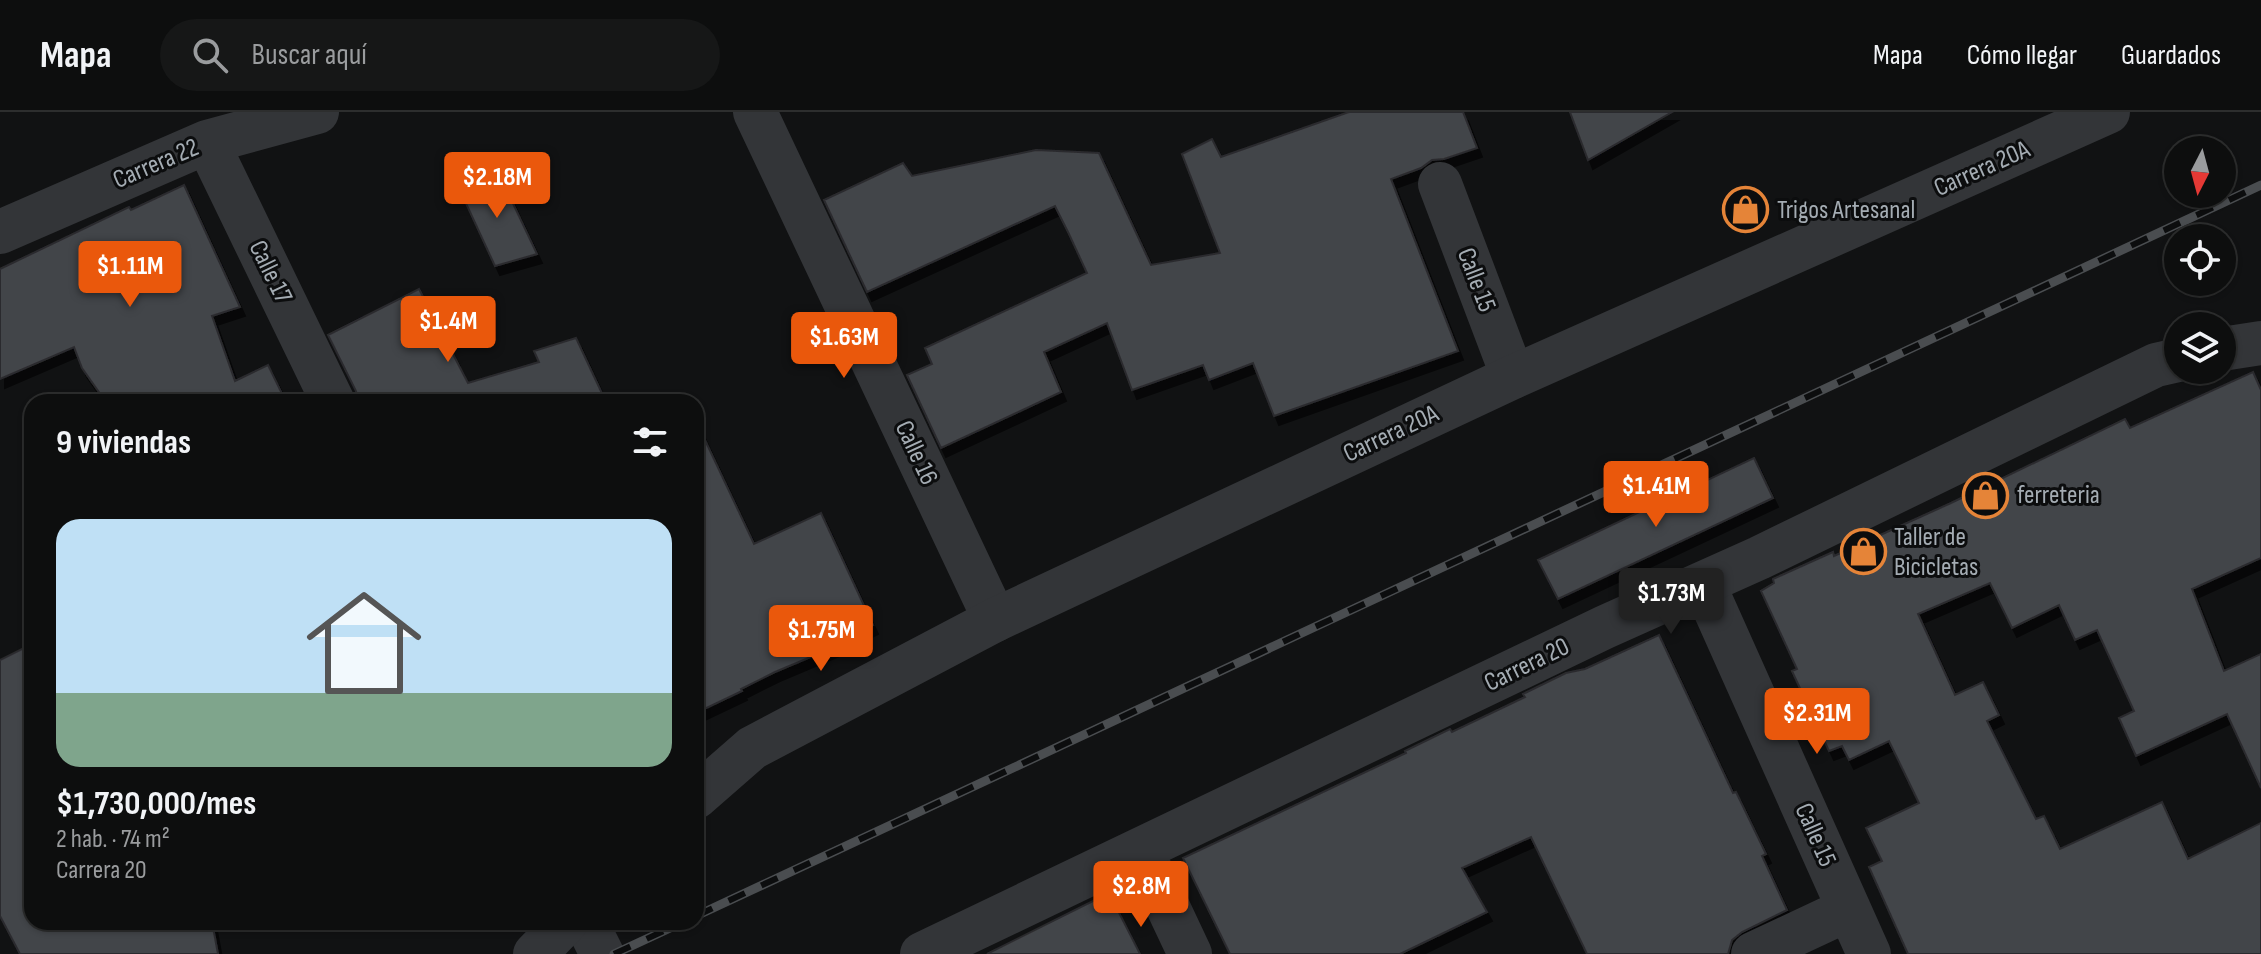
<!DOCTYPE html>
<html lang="es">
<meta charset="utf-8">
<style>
:root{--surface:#0d0e0e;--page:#161717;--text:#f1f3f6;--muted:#9a9c9e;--line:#2d2e2e;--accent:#ea580c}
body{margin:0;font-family:"Sofia Sans Condensed",sans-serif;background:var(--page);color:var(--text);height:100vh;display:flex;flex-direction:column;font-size:30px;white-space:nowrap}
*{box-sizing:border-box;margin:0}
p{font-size:26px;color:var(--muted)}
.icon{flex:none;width:44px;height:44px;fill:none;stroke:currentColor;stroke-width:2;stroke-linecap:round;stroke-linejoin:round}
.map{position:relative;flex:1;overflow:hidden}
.drawer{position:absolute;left:24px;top:282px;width:680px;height:536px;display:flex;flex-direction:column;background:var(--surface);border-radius:24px;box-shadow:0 2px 6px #0004,0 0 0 2px var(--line)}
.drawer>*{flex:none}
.needle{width:52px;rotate:186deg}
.tools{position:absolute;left:2164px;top:24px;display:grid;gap:16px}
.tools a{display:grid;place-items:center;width:72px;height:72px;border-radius:50%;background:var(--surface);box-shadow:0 2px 6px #0004,0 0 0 2px var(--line);font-size:40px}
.price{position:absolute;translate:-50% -68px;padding:0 18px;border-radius:8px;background:var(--accent);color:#fff;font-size:26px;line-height:52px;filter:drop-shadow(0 2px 4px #0008)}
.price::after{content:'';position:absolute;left:50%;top:48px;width:24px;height:18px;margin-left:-12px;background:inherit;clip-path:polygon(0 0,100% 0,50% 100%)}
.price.on{background:#222;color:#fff}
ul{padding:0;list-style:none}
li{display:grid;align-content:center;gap:16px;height:424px;padding:0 32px}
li+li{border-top:2px solid var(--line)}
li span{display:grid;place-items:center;height:248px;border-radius:24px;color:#555}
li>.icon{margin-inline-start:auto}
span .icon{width:144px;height:144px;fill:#fffc;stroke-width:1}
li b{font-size:34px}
h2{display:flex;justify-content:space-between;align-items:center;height:96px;padding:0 32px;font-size:34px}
header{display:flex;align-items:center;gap:48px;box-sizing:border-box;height:112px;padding:0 40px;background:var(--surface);border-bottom:2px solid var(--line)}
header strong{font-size:38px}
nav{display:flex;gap:44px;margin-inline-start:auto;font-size:28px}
.search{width:560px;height:72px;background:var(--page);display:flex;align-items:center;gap:20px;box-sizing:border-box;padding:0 28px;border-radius:44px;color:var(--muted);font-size:30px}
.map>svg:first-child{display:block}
.building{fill:#434549;stroke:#2c2c2f;stroke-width:2;filter:url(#shadow)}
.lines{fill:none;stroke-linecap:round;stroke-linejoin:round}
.minor{stroke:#333538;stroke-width:44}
.tertiary{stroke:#333538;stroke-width:44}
.rail-casing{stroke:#4a4d50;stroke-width:9}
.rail{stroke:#0c0d0e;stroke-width:6;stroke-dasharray:18;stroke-linecap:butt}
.labels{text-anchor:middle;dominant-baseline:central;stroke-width:6;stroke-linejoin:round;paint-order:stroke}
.street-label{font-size:26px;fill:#a4acb3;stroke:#0c0d0e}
.poi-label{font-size:26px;fill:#a4acb3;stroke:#0c0d0e;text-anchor:start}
</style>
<header>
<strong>Mapa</strong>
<div class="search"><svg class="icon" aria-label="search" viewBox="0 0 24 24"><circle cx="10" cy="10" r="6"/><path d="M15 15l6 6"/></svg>Buscar aquí</div>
<nav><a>Mapa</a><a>Cómo llegar</a><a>Guardados</a></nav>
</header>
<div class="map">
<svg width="2261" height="842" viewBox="0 0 2261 842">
<defs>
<filter id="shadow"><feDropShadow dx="5" dy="9" stdDeviation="0" flood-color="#0009"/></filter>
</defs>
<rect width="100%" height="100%" fill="#111213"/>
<path class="building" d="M1349,0H1463L1477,36L1444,47L1432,48L1421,56L1391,67L1458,239L1274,304L1253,251L1209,268L1203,253L1132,278L1107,211L1044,240L1061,280L941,336L907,263L932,252L925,236L1087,161L1069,122L1055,94L867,180L824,88L903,51L912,64L1036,38L1099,41L1151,153L1220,141L1182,42L1212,27L1221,45Z
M1570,0H1672L1588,48Z
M499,62L537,142L495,154L458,74Z
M184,73L240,195L212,204L235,269L268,253L286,290H106L82,256L74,235L0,267V157L129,95L131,98Z
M419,177L468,271L539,250L534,239L576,226L606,290H358L356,279L328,223Z
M2253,260L2261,278V446L2192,477L2224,559L2261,542V676L2227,602L2136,644L2119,606L2134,599L2097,518L2075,528L2059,493L2012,516L1990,471L1918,502L1955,583L1983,570L1999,603L1987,609L2036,707L2044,704L2060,737L2162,690L2188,747L2261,711V842H1908L1869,755L1882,749L1866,716L1919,691L1889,629L1849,648L1842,634L1829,639L1792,559L1797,557L1761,479L1774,471L1773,467L1833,440L1834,444L1951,391L2125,307L2130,316Z
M696,309L754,432L821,401L873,513L853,523L856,526L775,560L741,577L742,579L696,601Z
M1754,346L1773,386L1558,487L1538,448Z
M1659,523L1733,681L1736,680L1766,742L1762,744L1787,798L1742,820L1732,828L1728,842H1587L1531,725L1462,756L1487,800L1400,842H1230L1183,746L1406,641L1405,639L1450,617L1452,620L1525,585L1523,582L1566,561L1585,557Z
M32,532V810H212L218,842H20L0,804V548Z
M1109,781L1140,842H987Z"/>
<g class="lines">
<path class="minor" d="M755,0L995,508
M207,30L333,290
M1440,72L1513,265
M0,120L207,30L317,0
M1704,473L1869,842
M1141,738L1190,842
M586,810L602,842
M1753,842L1849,797"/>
<path class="tertiary" d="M2222,237L2261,231
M696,685L752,636L995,508L1513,265L2108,0
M535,842L566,810
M922,842L1605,515L1759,446L2156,253L2178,248"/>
<defs>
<path id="rail" d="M696,804L2261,73
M614,842L683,810"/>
</defs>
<use href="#rail" class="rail-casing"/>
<use href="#rail" class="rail"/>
</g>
<defs>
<symbol id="shop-ring" viewBox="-11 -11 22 22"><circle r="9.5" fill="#0c0d0e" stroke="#e58438" stroke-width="1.5"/><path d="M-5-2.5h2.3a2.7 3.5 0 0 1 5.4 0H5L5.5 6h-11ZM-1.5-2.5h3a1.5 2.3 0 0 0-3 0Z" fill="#e58438"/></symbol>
</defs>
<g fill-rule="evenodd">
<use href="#shop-ring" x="1720" y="72" width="51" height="51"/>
<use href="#shop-ring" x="1960" y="358" width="51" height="51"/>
<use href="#shop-ring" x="1838" y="414" width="51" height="51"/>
</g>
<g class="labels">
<g class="street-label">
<text transform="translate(156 52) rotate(-23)">Carrera 22</text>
<text transform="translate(1982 57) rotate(-24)">Carrera 20A</text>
<text transform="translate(270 160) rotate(64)">Calle 17</text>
<text transform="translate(1476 168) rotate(69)">Calle 15</text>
<text transform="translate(1391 322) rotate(-25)">Carrera 20A</text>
<text transform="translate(916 341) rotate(65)">Calle 16</text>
<text transform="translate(1527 553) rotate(-26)">Carrera 20</text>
<text transform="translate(1815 723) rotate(66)">Calle 15</text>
</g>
<g class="poi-label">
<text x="1777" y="98">Trigos Artesanal</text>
<text x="2017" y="383">ferreteria</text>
<text x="1894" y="425">Taller de<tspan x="1894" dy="30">Bicicletas</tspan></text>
</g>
</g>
</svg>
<div class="tools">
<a><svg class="needle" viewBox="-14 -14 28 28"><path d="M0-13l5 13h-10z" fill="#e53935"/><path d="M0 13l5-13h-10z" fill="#9a9c9e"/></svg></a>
<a><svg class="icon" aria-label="locate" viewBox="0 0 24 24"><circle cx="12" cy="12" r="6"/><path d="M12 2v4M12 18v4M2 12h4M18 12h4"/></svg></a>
<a><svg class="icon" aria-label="layers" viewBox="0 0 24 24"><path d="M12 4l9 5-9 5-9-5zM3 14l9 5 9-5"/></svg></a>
</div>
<b class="price" style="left:497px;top:108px">$2.18M</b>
<b class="price" style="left:130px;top:197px">$1.11M</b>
<b class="price" style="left:448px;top:252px">$1.4M</b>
<b class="price" style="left:844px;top:268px">$1.63M</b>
<b class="price" style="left:1656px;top:417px">$1.41M</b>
<b class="price on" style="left:1671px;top:524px">$1.73M</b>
<b class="price" style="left:821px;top:561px">$1.75M</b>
<b class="price" style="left:1817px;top:644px">$2.31M</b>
<b class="price" style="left:1141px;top:817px">$2.8M</b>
<section class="drawer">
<h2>9 viviendas<svg class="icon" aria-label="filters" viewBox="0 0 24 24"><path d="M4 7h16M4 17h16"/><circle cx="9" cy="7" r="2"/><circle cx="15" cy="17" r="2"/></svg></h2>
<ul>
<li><span style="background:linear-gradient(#bfe0f5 70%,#7fa58c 0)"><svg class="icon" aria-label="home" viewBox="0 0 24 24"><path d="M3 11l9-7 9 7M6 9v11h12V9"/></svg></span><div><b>$1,730,000/mes</b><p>2 hab. · 74 m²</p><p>Carrera 20</p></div></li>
</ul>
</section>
</div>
